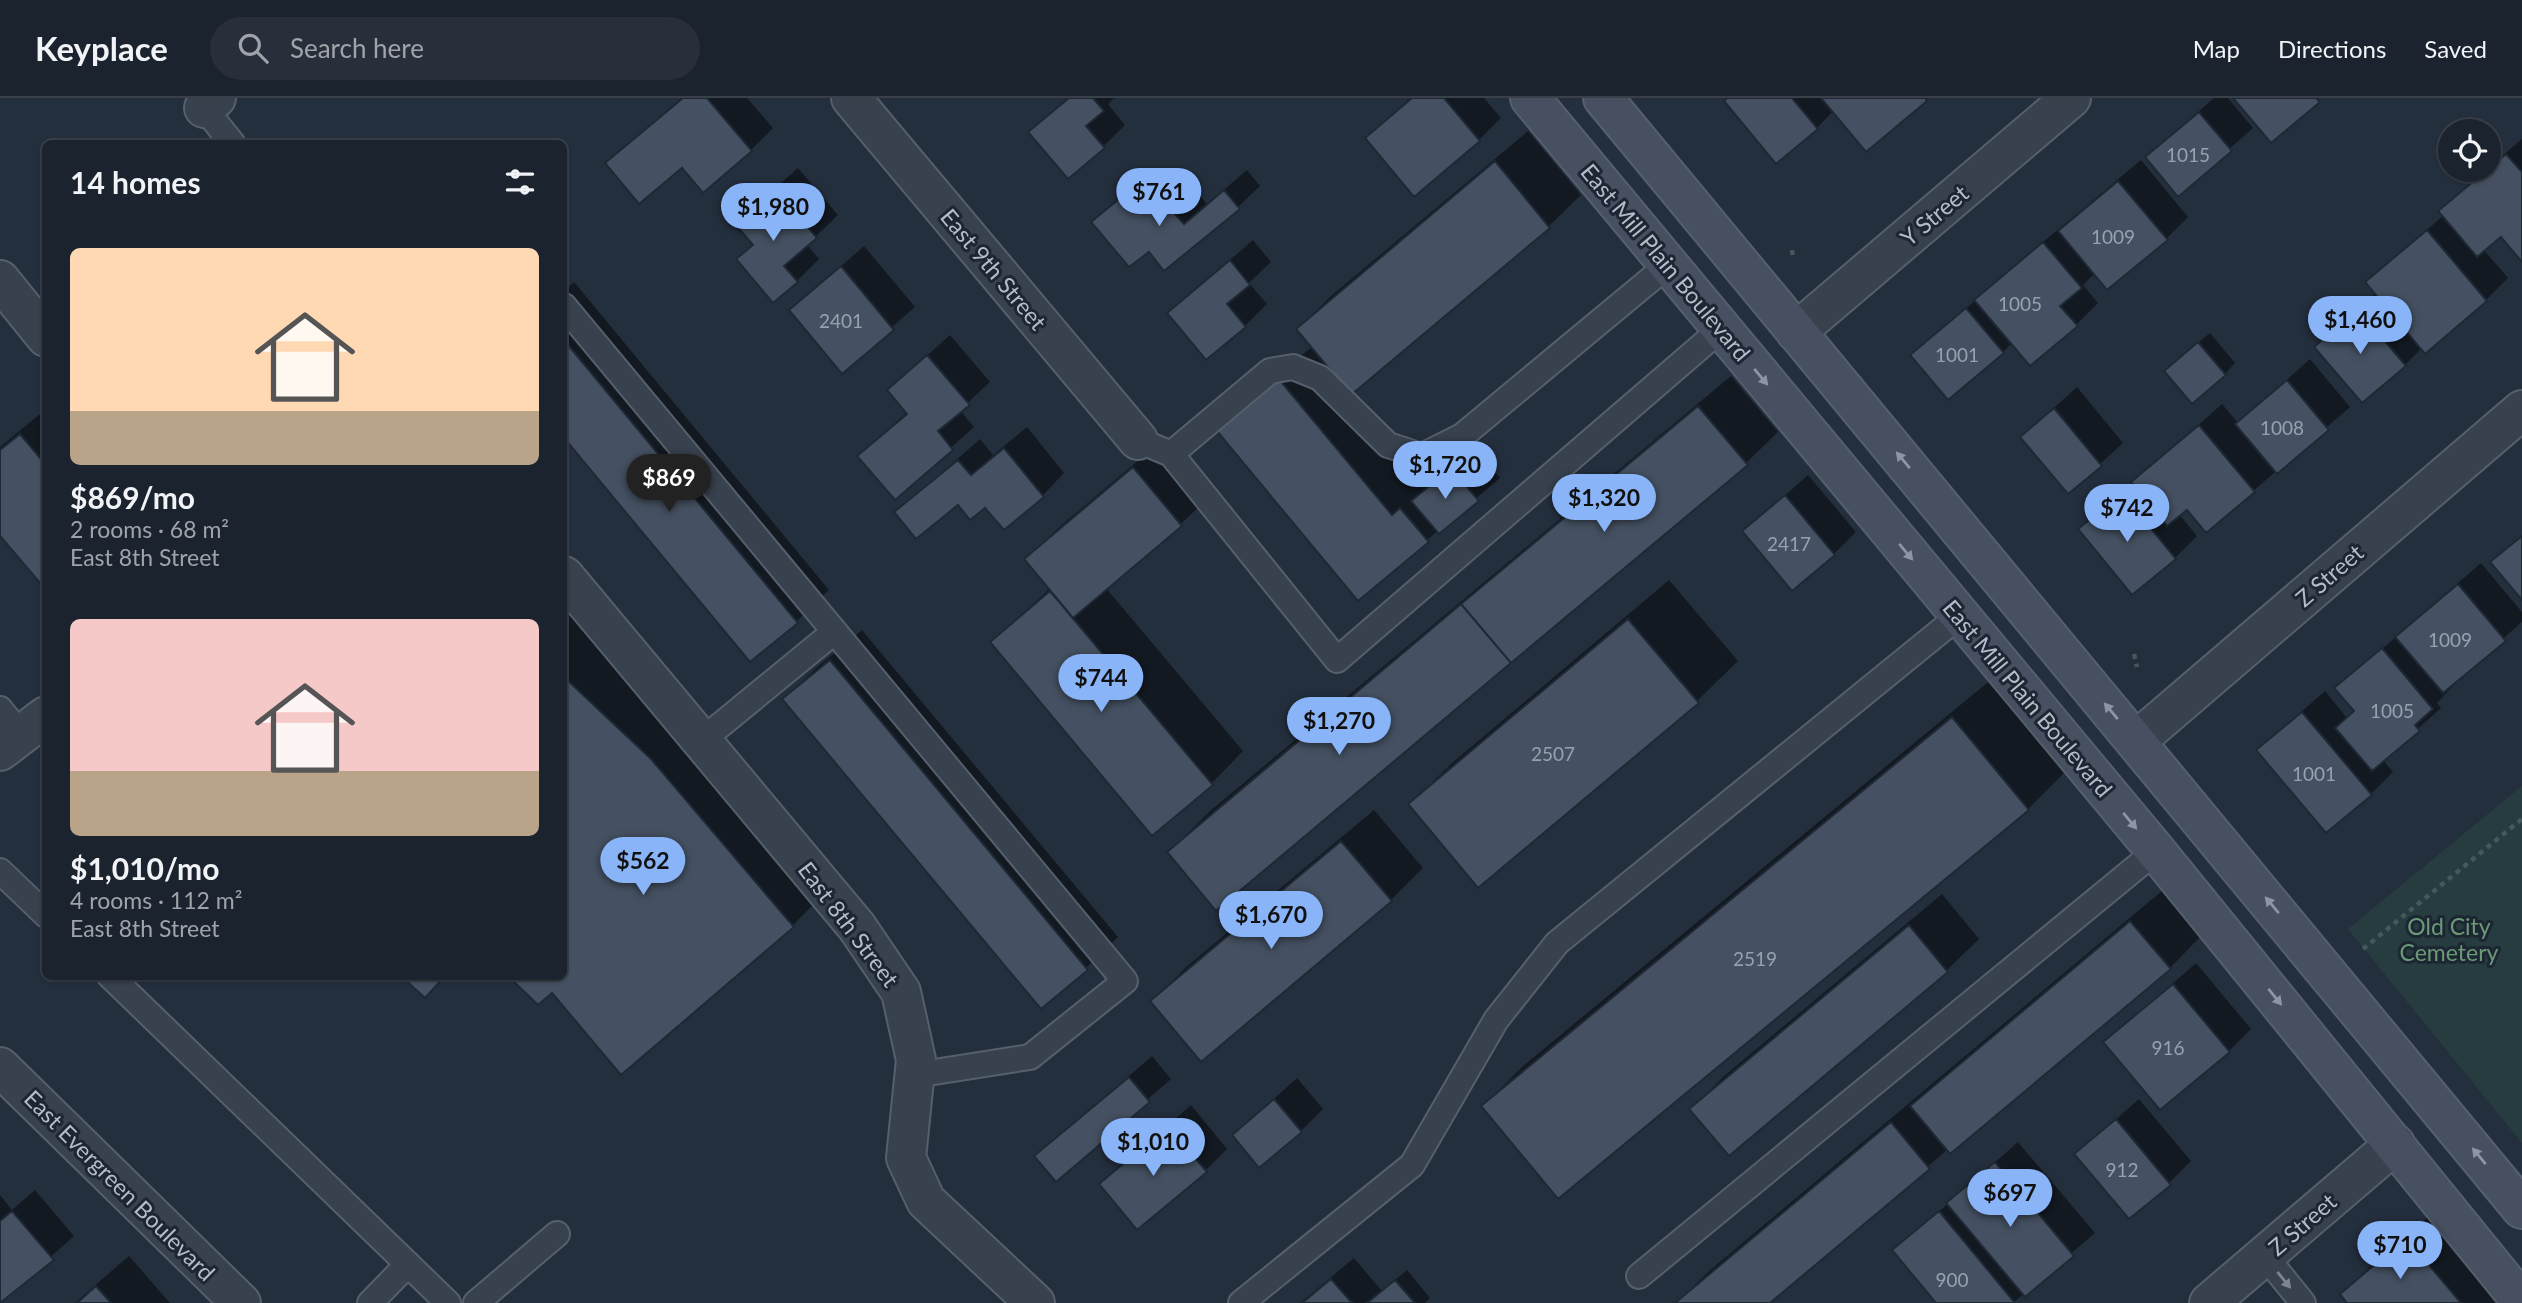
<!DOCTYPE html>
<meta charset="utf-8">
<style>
:root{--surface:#1b232e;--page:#282f3a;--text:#f1f3f6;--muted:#a0a4aa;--line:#39404a;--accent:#8ab4f8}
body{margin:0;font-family:Lato,sans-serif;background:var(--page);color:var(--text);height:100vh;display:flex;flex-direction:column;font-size:26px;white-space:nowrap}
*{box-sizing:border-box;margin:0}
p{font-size:23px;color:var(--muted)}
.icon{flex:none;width:38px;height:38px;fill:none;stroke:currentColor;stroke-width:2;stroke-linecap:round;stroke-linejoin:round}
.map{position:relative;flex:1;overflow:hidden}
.drawer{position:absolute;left:42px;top:42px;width:525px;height:840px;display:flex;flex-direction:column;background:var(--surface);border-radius:10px;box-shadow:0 2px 5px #0004,0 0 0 2px var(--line)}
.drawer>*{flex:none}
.tools{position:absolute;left:2438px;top:21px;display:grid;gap:14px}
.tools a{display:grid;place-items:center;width:63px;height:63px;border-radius:50%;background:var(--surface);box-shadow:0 2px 5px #0004,0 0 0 2px var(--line);font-size:35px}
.price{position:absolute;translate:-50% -60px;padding:0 16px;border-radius:24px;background:var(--accent);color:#111;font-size:23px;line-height:46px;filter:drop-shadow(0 2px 4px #0008)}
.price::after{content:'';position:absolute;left:50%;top:42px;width:21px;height:16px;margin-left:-10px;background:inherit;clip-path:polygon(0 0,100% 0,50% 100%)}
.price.active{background:#222;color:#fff}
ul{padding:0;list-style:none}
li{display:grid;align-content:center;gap:14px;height:371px;padding:0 28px}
li span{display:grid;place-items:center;height:217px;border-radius:10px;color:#555}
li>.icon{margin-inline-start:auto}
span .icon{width:126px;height:126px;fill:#fffc;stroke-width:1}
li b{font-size:30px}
h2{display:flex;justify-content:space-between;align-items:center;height:84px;padding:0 28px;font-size:30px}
header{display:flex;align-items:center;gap:42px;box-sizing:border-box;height:98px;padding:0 35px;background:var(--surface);border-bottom:2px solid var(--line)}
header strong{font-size:33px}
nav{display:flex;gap:38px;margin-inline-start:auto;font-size:24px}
.search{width:490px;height:63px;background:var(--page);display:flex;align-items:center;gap:18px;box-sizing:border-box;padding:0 24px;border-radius:38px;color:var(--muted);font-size:26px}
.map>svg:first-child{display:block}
.green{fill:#263c3f}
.shadow{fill:#0007}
.building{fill:#455162;stroke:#1f2835;stroke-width:2}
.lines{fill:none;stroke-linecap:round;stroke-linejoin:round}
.service-casing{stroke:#565f6c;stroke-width:28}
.minor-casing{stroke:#565f6c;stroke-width:42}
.tertiary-casing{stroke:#565f6c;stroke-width:42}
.secondary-casing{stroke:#565f6c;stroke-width:42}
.path{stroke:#44595c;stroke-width:4.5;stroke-dasharray:5 5;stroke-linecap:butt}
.service{stroke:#38414e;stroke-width:24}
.minor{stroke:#38414e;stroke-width:38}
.tertiary{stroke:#38414e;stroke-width:38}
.secondary{stroke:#465061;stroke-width:38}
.oneway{fill:#8e96a5}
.oneway2{fill:#7c8592}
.labels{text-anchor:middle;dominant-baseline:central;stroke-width:6;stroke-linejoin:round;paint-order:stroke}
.number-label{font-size:19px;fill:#98a1af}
.street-label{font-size:23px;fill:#b4bcc9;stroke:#1d2633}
.park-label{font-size:23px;fill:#6b9a76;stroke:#1d2633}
</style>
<header>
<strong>Keyplace</strong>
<div class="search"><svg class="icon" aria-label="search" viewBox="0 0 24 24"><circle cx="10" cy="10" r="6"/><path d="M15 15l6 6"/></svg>Search here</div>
<nav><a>Map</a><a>Directions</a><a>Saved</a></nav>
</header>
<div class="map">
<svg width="2522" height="1205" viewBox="0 0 2522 1205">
<rect width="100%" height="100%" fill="#242f3e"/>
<path class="green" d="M2522,688V1045L2348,831Z"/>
<path class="shadow" d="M681,0H747L773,30L751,52L682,68L608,65Z
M1067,0H1114L1108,6L1125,27L1103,49L1031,34Z
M1410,0H1484L1501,20L1479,42L1367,40Z
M1729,0H1928L1867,52L1834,12L1817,30Z
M2214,0H2228L2253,30L2178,96L2147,59Z
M1528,33L1581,97L1549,128L1349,296L1425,386L1433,379L1435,382L1474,349L1500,380L1359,500L1250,300L1313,248L1298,231L1330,199Z
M2522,41V162L2501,136L2483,151L2508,180L2486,202L2422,250L2405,267L2316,249L2376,195L2367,184L2444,117L2441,113L2463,91Z
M2141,62L2188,119L2166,141L2095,175L2083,187L2098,205L2076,227L2013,244L2003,254L1913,258L1999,181Z
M798,70L838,117L807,147L819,161L797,183L738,161L754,146L736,125Z
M1152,71L1169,91L1184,79L1207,106L1247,72L1260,88L1238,109L1149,151L1093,124Z
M1253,142L1271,164L1249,185L1267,206L1245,228L1169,215Z
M864,148L915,209L842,273L791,212Z
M574,184L829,492L797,523L750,562L564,337V193Z
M2210,235L2235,265L2225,276L2177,262Z
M950,237L990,284L960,312L974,329L895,400L859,358L907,314L889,292Z
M2310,261L2350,309L2207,433L2187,409L2179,416L2197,438L2175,460L2080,431L2222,306L2238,325Z
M1731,278L1778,334L1746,365L1169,754L1209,714Z
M2077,289L2123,345L2069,394L2022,339Z
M46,311V490L0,435V349Z
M1027,329L1064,375L1043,397L986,407L958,404L897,414L980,341L993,357Z
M1166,339L1213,395L1181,426L1106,490L1243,653L1212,685L1152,735L992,544L1050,490L1026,462L1058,430Z
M1808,377L1856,434L1834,456L1745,433Z
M2481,465L2522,514V524L2451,586L2453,588L2437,605L2441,610L2383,662L2393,674L2371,696L2258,652L2325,593L2347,620L2355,612L2337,590Z
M1669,482L1738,563L1697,603L1410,706L1451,666Z
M564,500L833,787L793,827L621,974L564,878Z
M862,532L1118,839L1086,870L785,601L816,570Z
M1993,580L2068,671L2028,711L1483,1008L1523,968Z
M1374,712L1423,770L1391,802L1153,903L1184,871Z
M2163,792L2201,838L2170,870L1948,1051L1768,1205H1677L1708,1174Z
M1942,796L1979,841L1947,872L1729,1056L1692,1011L1723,979Z
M2196,865L2251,931L2229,953L2106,944Z
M1152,958L1171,981L1056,1081L1037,1058Z
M1297,980L1323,1011L1301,1033L1234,1037Z
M2139,1001L2191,1063L2169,1085L2077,1056Z
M1191,1007L1227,1051L1206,1072L1101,1086Z
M2018,1044L2095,1135L2013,1205H1938L1894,1153Z
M35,1092L74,1138L0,1204V1097L12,1112Z
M2439,1110L2519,1205H2350L2342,1196L2374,1164Z
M129,1158L170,1205H75L79,1201Z
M1354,1160L1382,1193L1407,1172L1430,1200L1425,1205H1300Z"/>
<path class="building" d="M683,0H707L752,53L703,95L682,70L639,106L605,65Z
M1069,0H1093L1104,13L1086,28L1105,50L1068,81L1028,34Z
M1412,0H1444L1480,43L1414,99L1365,40Z
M1727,0H1792L1818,31L1776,66L1724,3Z
M1821,0H1925L1927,3L1866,54Z
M2233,0H2316L2320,4L2271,45Z
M2199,14L2232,53L2178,99L2145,59Z
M2506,56L2522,74V164L2501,139L2477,159L2438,113Z
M1495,63L1550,130L1351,297L1296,231Z
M2118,83L2168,142L2107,192L2058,133Z
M775,90L817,140L784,168L798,184L773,205L736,161L753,147L734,125Z
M1130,92L1146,112L1161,100L1184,126L1224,92L1240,111L1164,173L1149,154L1129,169L1091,124Z
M2427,132L2487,203L2425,256L2365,184Z
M2043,144L2082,190L2060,208L2078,228L2030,268L1974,202Z
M1230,162L1250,187L1227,206L1246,229L1206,262L1167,215Z
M841,168L894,232L842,276L789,212Z
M1966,210L2004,255L1948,302L1910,257Z
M2358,211L2406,268L2362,305L2314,249Z
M564,242L798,525L750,564L564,340Z
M2198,244L2226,277L2192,306L2164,273Z
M927,257L970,307L938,333L953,352L895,402L857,358L907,316L887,292Z
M1278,280L1392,417L1400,410L1429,444L1358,503L1216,332Z
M2287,282L2329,332L2277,376L2235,326Z
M1698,308L1748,367L1511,565L1461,506Z
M2054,310L2102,368L2068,396L2020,339Z
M2199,327L2255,394L2206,435L2187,412L2167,428L2131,384Z
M20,336L46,367V492L0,438V352Z
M1004,350L1044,399L1004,432L985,410L970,422L958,407L916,441L894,414L958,362L971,377Z
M1133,369L1182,428L1073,520L1024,461Z
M1451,370L1479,403L1439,436L1411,403Z
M2122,395L2176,461L2132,497L2078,431Z
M1785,397L1835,457L1792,493L1742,433Z
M2522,438V502L2490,464Z
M2458,486L2506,543L2443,595L2395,539Z
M1050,493L1213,687L1152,738L990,544Z
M1461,506L1511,565L1216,813L1167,754Z
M1628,521L1699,605L1478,790L1408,706Z
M2382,550L2433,611L2415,627L2420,633L2372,673L2335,630L2354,613L2334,590Z
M830,562L1088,872L1041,911L782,601Z
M564,579L651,661L794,829L621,977L552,895L538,907L508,878H564Z
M2302,614L2372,697L2326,735L2256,652Z
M1952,619L2029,712L1558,1101L1481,1008Z
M1341,743L1392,803L1201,964L1150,903Z
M2130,823L2171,871L1950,1056L1910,1008Z
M1909,827L1948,874L1729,1058L1689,1011Z
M401,878H445L425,900Z
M2173,886L2230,954L2160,1012L2103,944Z
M1129,979L1150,1004L1056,1084L1034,1058Z
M1274,1001L1302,1034L1259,1070L1232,1037Z
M2116,1021L2171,1087L2129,1121L2074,1056Z
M1891,1024L1930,1071L1770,1205H1675Z
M1168,1028L1207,1074L1137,1132L1099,1086Z
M1995,1064L2074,1158L2025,1199L1946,1105Z
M12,1113L54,1162L0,1205V1123Z
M1939,1113L2015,1205H1936L1892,1152Z
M2406,1140L2461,1205H2347L2340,1196Z
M1331,1181L1352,1205H1302Z
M1395,1182L1415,1205H1367Z
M96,1188L111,1205H77Z"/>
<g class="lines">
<defs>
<path id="service" d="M204,10L233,46
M564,208L1125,883L1030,959L915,977
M1138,342L1171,356L1337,562L1721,231
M1171,356L1270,273L1293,269L1320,280L1388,347L1422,358L1462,338L1668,167
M0,611L21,637
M701,643L834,534
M0,773L46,817
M110,878L448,1205
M2265,1158L2303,1205
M1639,1178L2156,753
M370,1205L408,1166
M476,1205L557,1136
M1241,1205L1412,1067L1496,922L1557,845L1959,518"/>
<path id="minor" d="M851,0L1138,342
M204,10L216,0
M0,182L46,239
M1796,234L2071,0
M564,478L857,829L901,894L916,962L906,1060L926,1103L1035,1205
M2136,643L2522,312
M0,653L46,618
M2209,1205L2395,1046"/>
<path id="tertiary" d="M0,969L241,1205"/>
<path id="secondary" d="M1530,0L2156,753L2522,1204
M1603,0L2522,1111"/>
</defs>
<use href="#service" class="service-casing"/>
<use href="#minor" class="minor-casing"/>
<use href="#tertiary" class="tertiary-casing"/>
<use href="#secondary" class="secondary-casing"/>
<path class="path" d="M1792,152L1793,161
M2134,556L2137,569
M2363,851L2522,721"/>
<use href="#service" class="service"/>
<use href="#minor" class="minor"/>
<use href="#tertiary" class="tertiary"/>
<use href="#secondary" class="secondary"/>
</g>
<defs><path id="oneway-solid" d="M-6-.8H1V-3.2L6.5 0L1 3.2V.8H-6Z" transform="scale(1.75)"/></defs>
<g class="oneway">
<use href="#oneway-solid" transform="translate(1761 279) rotate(50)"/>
<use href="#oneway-solid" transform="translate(1903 362) rotate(-130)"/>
<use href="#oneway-solid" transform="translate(1906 454) rotate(50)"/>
<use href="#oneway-solid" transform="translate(2111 613) rotate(-130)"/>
<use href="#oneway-solid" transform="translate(2130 723) rotate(50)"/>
<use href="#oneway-solid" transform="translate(2272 807) rotate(-130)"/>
<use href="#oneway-solid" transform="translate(2275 899) rotate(51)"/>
<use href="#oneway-solid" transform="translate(2479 1058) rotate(-129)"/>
</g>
<use class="oneway2" href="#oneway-solid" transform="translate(2284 1182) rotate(51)"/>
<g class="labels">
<g class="number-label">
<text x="2188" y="56">1015</text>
<text x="2113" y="138">1009</text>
<text x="2020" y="205">1005</text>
<text x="841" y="222">2401</text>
<text x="1957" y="256">1001</text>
<text x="2282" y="329">1008</text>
<text x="1789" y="445">2417</text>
<text x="2450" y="541">1009</text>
<text x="2392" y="612">1005</text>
<text x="1553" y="655">2507</text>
<text x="2314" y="675">1001</text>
<text x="1755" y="860">2519</text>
<text x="2168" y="949">916</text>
<text x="2122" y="1071">912</text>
<text x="1952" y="1181">900</text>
</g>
<g class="street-label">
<text transform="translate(1934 117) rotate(-40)">Y Street</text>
<text transform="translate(1666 164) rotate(50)">East Mill Plain Boulevard</text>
<text transform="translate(994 171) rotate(50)">East 9th Street</text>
<text transform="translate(2329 477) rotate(-41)">Z Street</text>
<text transform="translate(2028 600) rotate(50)">East Mill Plain Boulevard</text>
<text transform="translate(849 826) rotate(53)">East 8th Street</text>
<text transform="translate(120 1087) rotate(45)">East Evergreen Boulevard</text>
<text transform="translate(2302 1126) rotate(-41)">Z Street</text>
</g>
<g class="park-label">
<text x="2449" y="828">Old City<tspan x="2449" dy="26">Cemetery</tspan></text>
</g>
</g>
</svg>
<div class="tools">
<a><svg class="icon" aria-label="locate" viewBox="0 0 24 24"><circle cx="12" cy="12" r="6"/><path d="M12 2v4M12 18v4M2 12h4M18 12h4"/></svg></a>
</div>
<b class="price" style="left:1159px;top:130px">$761</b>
<b class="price" style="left:773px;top:145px">$1,980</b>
<b class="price" style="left:2360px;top:258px">$1,460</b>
<b class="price" style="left:1445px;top:403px">$1,720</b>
<b class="price active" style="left:669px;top:416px">$869</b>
<b class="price" style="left:1604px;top:436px">$1,320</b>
<b class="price" style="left:2127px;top:446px">$742</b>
<b class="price" style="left:1101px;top:616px">$744</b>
<b class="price" style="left:1339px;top:659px">$1,270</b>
<b class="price" style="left:643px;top:799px">$562</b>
<b class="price" style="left:1271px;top:853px">$1,670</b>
<b class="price" style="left:1153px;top:1080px">$1,010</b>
<b class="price" style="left:2010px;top:1131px">$697</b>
<b class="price" style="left:2400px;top:1183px">$710</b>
<section class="drawer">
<h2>14 homes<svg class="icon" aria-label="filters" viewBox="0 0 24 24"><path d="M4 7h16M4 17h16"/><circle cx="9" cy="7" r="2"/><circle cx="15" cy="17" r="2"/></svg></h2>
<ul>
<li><span style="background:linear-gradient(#ffd9b3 75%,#b9a48a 0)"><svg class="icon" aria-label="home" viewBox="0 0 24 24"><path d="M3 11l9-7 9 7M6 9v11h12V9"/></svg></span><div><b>$869/mo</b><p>2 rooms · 68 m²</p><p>East 8th Street</p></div></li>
<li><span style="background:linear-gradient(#f6c9c9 70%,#b9a48a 0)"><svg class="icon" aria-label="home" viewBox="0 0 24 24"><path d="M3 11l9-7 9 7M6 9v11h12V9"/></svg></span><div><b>$1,010/mo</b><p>4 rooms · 112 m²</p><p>East 8th Street</p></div></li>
</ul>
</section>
</div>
